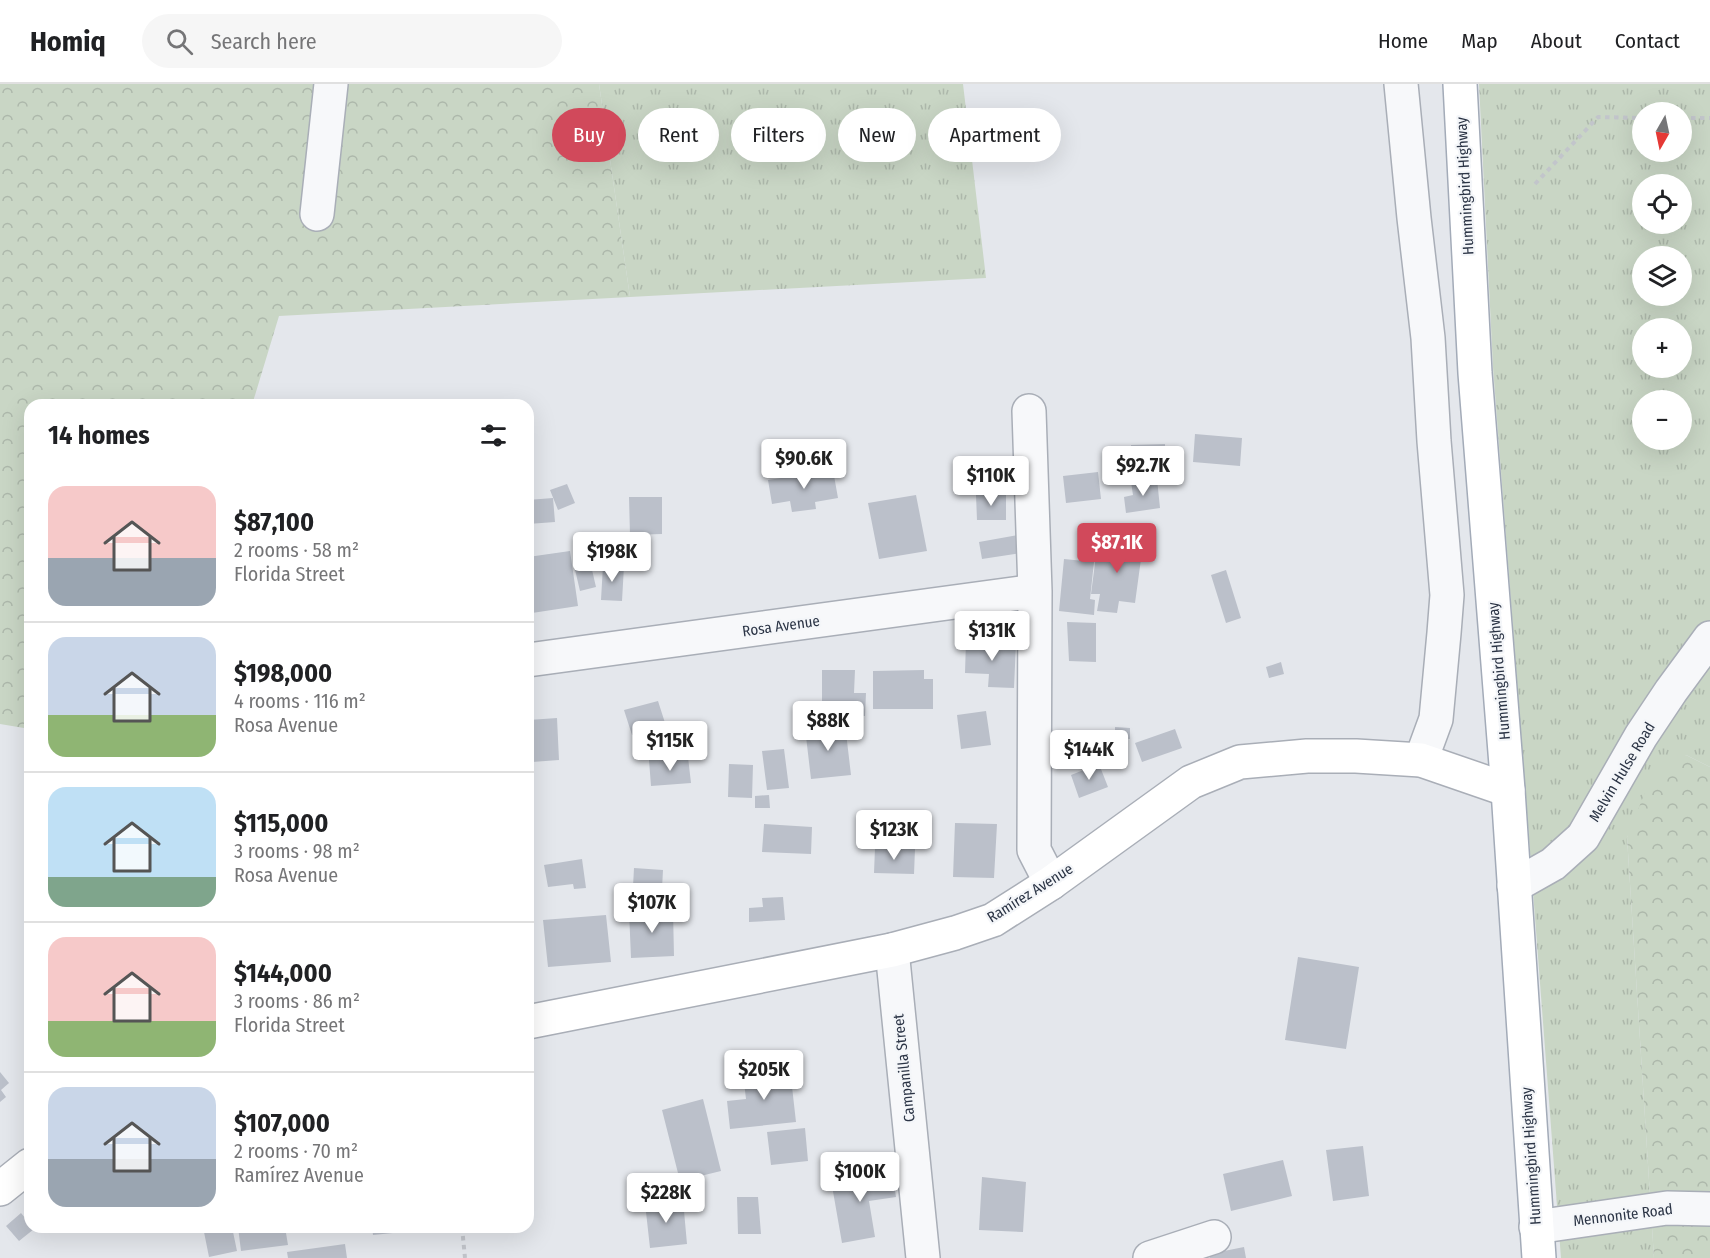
<!DOCTYPE html>
<meta charset="utf-8">
<style>
:root{--surface:#fff;--page:#f6f6f6;--text:#202124;--muted:#757577;--line:#e0e0e0;--accent:#d1495b}
body{margin:0;font-family:"Fira Sans Condensed",sans-serif;background:var(--page);color:var(--text);height:100vh;display:flex;flex-direction:column;font-size:22px;white-space:nowrap}
*{box-sizing:border-box;margin:0}
p{font-size:20px;color:var(--muted)}
.icon{flex:none;width:33px;height:33px;fill:none;stroke:currentColor;stroke-width:2;stroke-linecap:round;stroke-linejoin:round}
.map{position:relative;flex:1;overflow:hidden}
.sheet{position:absolute;left:24px;top:315px;width:510px;height:834px;display:flex;flex-direction:column;background:var(--surface);border-radius:18px;box-shadow:0 6px 24px #0002}
.sheet>*{flex:none}
.guide{position:absolute;left:552px;top:24px;width:570px;height:54px;display:flex;gap:12px}
.needle{width:39px;rotate:189deg}
.fabs{position:absolute;left:1632px;top:18px;display:grid;gap:12px}
.fabs a{display:grid;place-items:center;width:60px;height:60px;border-radius:50%;background:var(--surface);box-shadow:0 6px 24px #0002;font-size:30px}
.price{position:absolute;translate:-50% -51px;padding:0 14px;border-radius:6px;background:#fff;color:#222;font-size:20px;line-height:39px;filter:drop-shadow(0 2px 3px #0008)}
.price::after{content:'';position:absolute;left:50%;top:36px;width:18px;height:14px;margin-left:-9px;background:inherit;clip-path:polygon(0 0,100% 0,50% 100%)}
.price.current{background:var(--accent);color:#fff}
ul{padding:0;list-style:none}
li{display:flex;align-items:center;gap:18px;height:150px;padding:0 24px}
li+li{border-top:2px solid var(--line)}
li span{display:grid;place-items:center;flex:none;width:168px;height:120px;border-radius:18px;color:#555}
li>.icon{margin-inline-start:auto}
span .icon{width:72px;height:72px;fill:#fffc;stroke-width:1}
li b{font-size:26px}
h2{display:flex;justify-content:space-between;align-items:center;height:72px;padding:0 24px;font-size:26px}
.chip{padding:0 21px;border-radius:27px;background:var(--surface);box-shadow:0 6px 24px #0002;font-size:21px;line-height:54px}
.chip.current{background:var(--accent);color:#fff}
header{display:flex;align-items:center;gap:36px;box-sizing:border-box;height:84px;padding:0 30px;background:var(--surface);border-bottom:2px solid var(--line)}
header strong{font-size:28px}
nav{display:flex;gap:33px;margin-inline-start:auto;font-size:21px}
.search{width:420px;height:54px;background:var(--page);display:flex;align-items:center;gap:15px;box-sizing:border-box;padding:0 21px;border-radius:33px;color:var(--muted);font-size:22px}
.map>svg:first-child{display:block}
.grass{fill:url(#grass-tufts);fill-rule:evenodd}
.forest{fill:url(#forest-crowns)}
.building{fill:#bbc0ca}
.lines{fill:none;stroke-linecap:round;stroke-linejoin:round}
.street-casing{stroke:#a9aeb7;stroke-width:36}
.secondary-casing{stroke:#a9aeb7;stroke-width:36}
.primary-casing{stroke:#a3abb8;stroke-width:36}
.path{stroke:#c2c5cb;stroke-width:4;stroke-dasharray:4.5 4.5;stroke-linecap:butt}
.street{stroke:#f7f8fa;stroke-width:33}
.secondary{stroke:#fff;stroke-width:33}
.primary{stroke:#fff;stroke-width:33}
.labels{text-anchor:middle;dominant-baseline:central;stroke-width:4.5;stroke-linejoin:round;paint-order:stroke}
.street-label{font-size:15px;fill:#2b3445;stroke:#f4f6f9}
</style>
<header>
<strong>Homiq</strong>
<div class="search"><svg class="icon" aria-label="search" viewBox="0 0 24 24"><circle cx="10" cy="10" r="6"/><path d="M15 15l6 6"/></svg>Search here</div>
<nav><a>Home</a><a>Map</a><a>About</a><a>Contact</a></nav>
</header>
<div class="map">
<svg width="1710" height="1174" viewBox="0 0 1710 1174">
<defs>
<pattern id="grass-tufts" width="24" height="20" patternUnits="userSpaceOnUse" patternTransform="scale(1.5)"><rect width="24" height="20" fill="#c9d6c5"/><path d="M3 7l-1-3M5 7V3M7 7l1-3M15 17l-1-3M17 17v-4M19 17l1-3" fill="none" stroke="#adb8ab"/></pattern>
<pattern id="forest-crowns" width="20" height="18" patternUnits="userSpaceOnUse" patternTransform="scale(1.5)"><rect width="20" height="18" fill="#c9d6c5"/><path d="M2 6a3 3 0 1 1 6 0M12 15a3 3 0 1 1 6 0" fill="none" stroke="#adb8ab"/></pattern>
</defs>
<rect width="100%" height="100%" fill="#e4e7ec"/>
<path class="grass" d="M599,0H963L986,194L630,213Z
M1479,0H1710V683L1686,671L1627,753L1654,1174H1561L1493,283ZM1642,28H1682V68H1642ZM1642,100H1682V140H1642ZM1642,172H1682V212H1642ZM1642,244H1682V284H1642ZM1642,316H1682V356H1642Z"/>
<path class="forest" d="M0,0H599L630,213L279,232L252,321H30V645L0,640Z
M1686,671L1710,683V1174H1654L1627,753L1652,691Z"/>
<path class="building" d="M1195,350L1242,354L1240,382L1193,378Z
M1165,360V383L1133,385L1131,361Z
M833,386L838,414L815,418L816,425L792,428L790,417L772,420L768,396Z
M1098,388L1101,415L1066,419L1063,392Z
M1157,395L1160,424L1126,429L1124,413L1133,411L1131,398Z
M567,400L575,419L558,426L550,406Z
M916,411L927,467L879,475L868,419Z
M976,411H1006V436H977Z
M629,413H662V450L630,451Z
M553,414L555,438L528,440V416Z
M1018,451L1021,469L982,475L979,458Z
M1098,456L1149,463L1147,476L1141,475L1135,519L1119,517L1117,529L1097,527L1100,510H1091Z
M570,467L578,522L532,529L528,501V473Z
M589,473L596,503L580,507L573,477Z
M1064,475L1094,478L1090,515L1095,516L1094,531L1059,527Z
M603,481L624,482L622,517L601,516Z
M1226,486L1241,534L1226,539L1211,491Z
M1067,538L1096,539V578L1069,577Z
M966,557L1016,559L1014,604L988,603L989,590L965,589Z
M1281,578L1284,590L1269,594L1266,583Z
M822,586H855L854,609H866L865,632H822Z
M924,586V595H933V625H873V587Z
M658,617L666,642L632,651L624,626Z
M986,627L991,661L961,665L957,631Z
M557,634L559,676L532,678L529,636Z
M845,640L851,691L811,695L805,644Z
M1115,643L1130,644V655L1115,654Z
M1175,645L1182,664L1142,678L1135,659Z
M784,665L789,704L767,706L762,667Z
M688,673L691,699L651,702L649,676Z
M729,680L753,681L752,714L728,713Z
M1099,680L1108,703L1079,714L1071,691Z
M769,711L770,724H755V712Z
M886,736L932,739L931,760L885,758Z
M955,739L997,740L994,794L953,793Z
M764,740L812,743L811,770L762,768Z
M875,764L915,765L914,790L874,789Z
M582,775L586,804L574,805L573,800L548,803L544,781Z
M634,784L663,786L661,823L632,821Z
M783,813L785,836L749,838V824L763,823L762,814Z
M629,827H673L674,872L631,874Z
M606,831L611,878L548,883L543,836Z
M1298,873L1359,883L1346,965L1285,956Z
M790,985L796,1038L730,1045L727,1017L746,1015L743,990Z
M0,988L9,999L1,1006L6,1013L0,1018Z
M703,1015L721,1087L680,1097L662,1026Z
M805,1044L808,1077L771,1081L767,1048Z
M1363,1062L1369,1112L1333,1117L1326,1066Z
M1283,1076L1292,1112L1231,1127L1223,1090Z
M892,1086L896,1113L869,1117L875,1153L842,1159L831,1096Z
M982,1093L1026,1098L1023,1148L979,1146Z
M737,1113H758L761,1150H738Z
M683,1116L687,1160L650,1164L645,1119Z
M21,1129L30,1140V1143L34,1145L19,1157L6,1142Z
M203,1143H232L237,1167L209,1173Z
M238,1143H285L288,1161L241,1167Z
M372,1143H432V1145L373,1151Z
M345,1160L347,1174H288L287,1168Z
M1244,1163L1246,1174H1210L1209,1170Z"/>
<g class="lines">
<defs>
<path id="street" d="M1401,0L1414,134L1428,254L1434,357L1447,511L1444,549L1436,635L1421,676
M317,130L331,0
M1029,327L1035,507L1034,766L1051,799
M528,576L1035,507
M1514,802L1553,780L1583,753L1641,652L1671,607L1710,554
M892,866L923,1174
M1536,1143L1667,1124L1710,1125
M1150,1174L1214,1153"/>
<path id="secondary" d="M528,938L892,866L955,849L993,836L1051,799L1191,698L1240,678L1307,672H1356L1421,676L1508,706
M0,1105L30,1081"/>
<path id="primary" d="M1460,0L1475,289L1508,706L1539,1174"/>
</defs>
<use href="#street" class="street-casing"/>
<use href="#secondary" class="secondary-casing"/>
<use href="#primary" class="primary-casing"/>
<path class="path" d="M1682,34H1710
M1535,100L1598,33L1642,34
M462,1143L465,1174"/>
<use href="#street" class="street"/>
<use href="#secondary" class="secondary"/>
<use href="#primary" class="primary"/>
</g>
<g class="labels">
<g class="street-label">
<text transform="translate(1465 102) rotate(-93)">Hummingbird Highway</text>
<text transform="translate(781 542) rotate(-8)">Rosa Avenue</text>
<text transform="translate(1499 587) rotate(-95)">Hummingbird Highway</text>
<text transform="translate(1622 688) rotate(-59)">Melvin Hulse Road</text>
<text transform="translate(1030 809) rotate(-32)">Ramírez Avenue</text>
<text transform="translate(904 984) rotate(-96)">Campanilla Street</text>
<text transform="translate(1531 1072) rotate(-94)">Hummingbird Highway</text>
<text transform="translate(1623 1131) rotate(-7)">Mennonite Road</text>
</g>
</g>
</svg>
<div class="fabs">
<a><svg class="needle" viewBox="-14 -14 28 28"><path d="M0-13l5 13h-10z" fill="#e53935"/><path d="M0 13l5-13h-10z" fill="#757577"/></svg></a>
<a><svg class="icon" aria-label="locate" viewBox="0 0 24 24"><circle cx="12" cy="12" r="6"/><path d="M12 2v4M12 18v4M2 12h4M18 12h4"/></svg></a>
<a><svg class="icon" aria-label="layers" viewBox="0 0 24 24"><path d="M12 4l9 5-9 5-9-5zM3 14l9 5 9-5"/></svg></a>
<a>+</a>
<a>−</a>
</div>
<b class="price" style="left:804px;top:406px">$90.6K</b>
<b class="price" style="left:1143px;top:413px">$92.7K</b>
<b class="price" style="left:991px;top:423px">$110K</b>
<b class="price current" style="left:1117px;top:490px">$87.1K</b>
<b class="price" style="left:612px;top:499px">$198K</b>
<b class="price" style="left:992px;top:578px">$131K</b>
<b class="price" style="left:828px;top:668px">$88K</b>
<b class="price" style="left:670px;top:688px">$115K</b>
<b class="price" style="left:1089px;top:697px">$144K</b>
<b class="price" style="left:894px;top:777px">$123K</b>
<b class="price" style="left:652px;top:850px">$107K</b>
<b class="price" style="left:764px;top:1017px">$205K</b>
<b class="price" style="left:860px;top:1119px">$100K</b>
<b class="price" style="left:666px;top:1140px">$228K</b>
<div class="guide">
<a class="chip current">Buy</a>
<a class="chip">Rent</a>
<a class="chip">Filters</a>
<a class="chip">New</a>
<a class="chip">Apartment</a>
</div>
<section class="sheet">
<h2>14 homes<svg class="icon" aria-label="filters" viewBox="0 0 24 24"><path d="M4 7h16M4 17h16"/><circle cx="9" cy="7" r="2"/><circle cx="15" cy="17" r="2"/></svg></h2>
<ul>
<li><span style="background:linear-gradient(#f6c9c9 60%,#9aa5b1 0)"><svg class="icon" aria-label="home" viewBox="0 0 24 24"><path d="M3 11l9-7 9 7M6 9v11h12V9"/></svg></span><div><b>$87,100</b><p>2 rooms · 58 m²</p><p>Florida Street</p></div></li>
<li><span style="background:linear-gradient(#c9d6e8 65%,#8fb573 0)"><svg class="icon" aria-label="home" viewBox="0 0 24 24"><path d="M3 11l9-7 9 7M6 9v11h12V9"/></svg></span><div><b>$198,000</b><p>4 rooms · 116 m²</p><p>Rosa Avenue</p></div></li>
<li><span style="background:linear-gradient(#bfe0f5 75%,#7fa58c 0)"><svg class="icon" aria-label="home" viewBox="0 0 24 24"><path d="M3 11l9-7 9 7M6 9v11h12V9"/></svg></span><div><b>$115,000</b><p>3 rooms · 98 m²</p><p>Rosa Avenue</p></div></li>
<li><span style="background:linear-gradient(#f6c9c9 70%,#8fb573 0)"><svg class="icon" aria-label="home" viewBox="0 0 24 24"><path d="M3 11l9-7 9 7M6 9v11h12V9"/></svg></span><div><b>$144,000</b><p>3 rooms · 86 m²</p><p>Florida Street</p></div></li>
<li><span style="background:linear-gradient(#c9d6e8 60%,#9aa5b1 0)"><svg class="icon" aria-label="home" viewBox="0 0 24 24"><path d="M3 11l9-7 9 7M6 9v11h12V9"/></svg></span><div><b>$107,000</b><p>2 rooms · 70 m²</p><p>Ramírez Avenue</p></div></li>
</ul>
</section>
</div>
